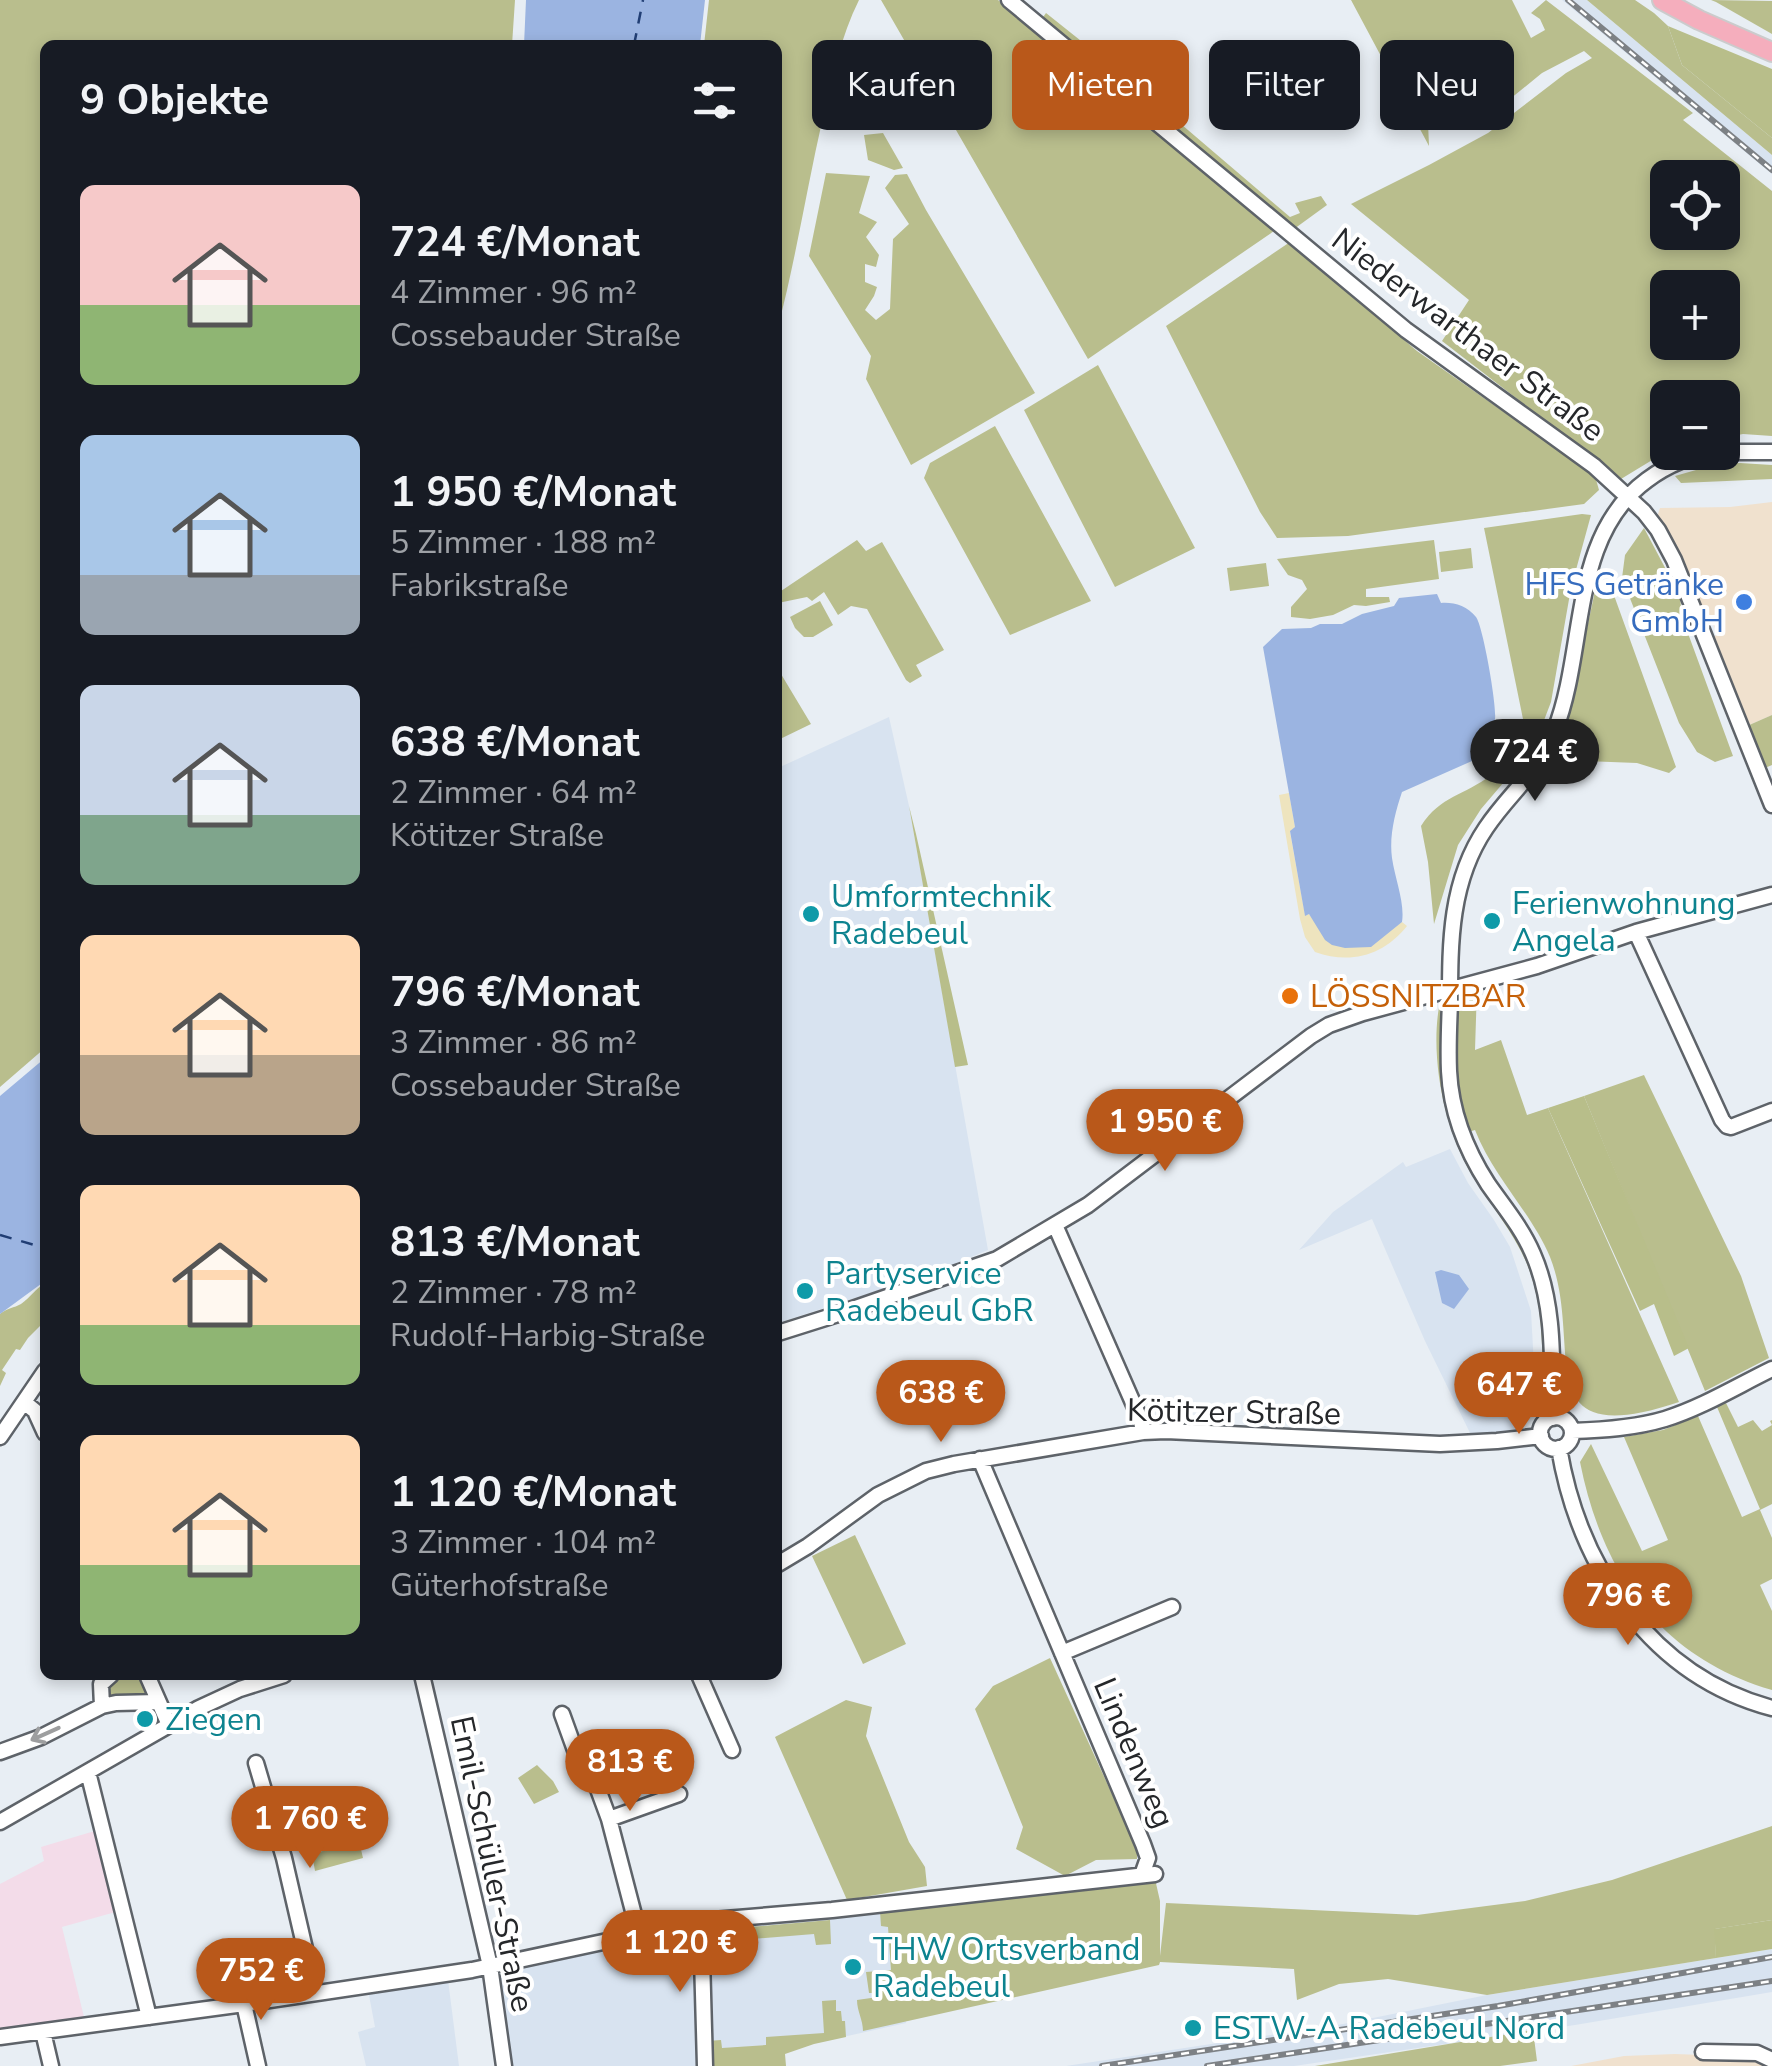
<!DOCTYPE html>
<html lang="de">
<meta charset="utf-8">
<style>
:root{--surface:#171b24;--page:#242831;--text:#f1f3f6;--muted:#9ea1a6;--accent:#b9581a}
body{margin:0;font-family:"Nunito Sans",sans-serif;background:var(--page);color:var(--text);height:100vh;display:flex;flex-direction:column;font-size:38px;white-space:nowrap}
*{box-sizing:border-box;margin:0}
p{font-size:32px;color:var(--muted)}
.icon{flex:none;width:55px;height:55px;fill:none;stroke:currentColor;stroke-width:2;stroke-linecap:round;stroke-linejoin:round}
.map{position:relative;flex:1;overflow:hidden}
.drawer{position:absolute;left:40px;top:40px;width:742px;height:1640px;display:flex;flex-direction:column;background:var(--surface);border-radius:15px;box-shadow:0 5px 15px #0003}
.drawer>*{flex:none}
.banner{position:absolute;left:812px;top:40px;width:808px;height:90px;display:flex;gap:20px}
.buttons{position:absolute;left:1650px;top:160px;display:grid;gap:20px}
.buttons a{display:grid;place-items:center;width:90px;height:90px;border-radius:15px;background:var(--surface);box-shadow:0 5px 15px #0003;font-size:50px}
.price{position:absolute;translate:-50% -85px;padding:0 22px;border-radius:35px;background:var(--accent);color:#fff;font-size:32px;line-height:65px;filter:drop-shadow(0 2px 5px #0008)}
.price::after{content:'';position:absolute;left:50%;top:60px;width:30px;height:22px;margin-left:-15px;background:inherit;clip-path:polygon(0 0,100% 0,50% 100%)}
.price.on{background:#222;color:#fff}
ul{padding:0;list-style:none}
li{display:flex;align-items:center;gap:30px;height:250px;padding:0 40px}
li span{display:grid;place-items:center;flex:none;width:280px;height:200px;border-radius:15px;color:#555}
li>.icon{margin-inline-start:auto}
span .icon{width:120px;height:120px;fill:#fffc;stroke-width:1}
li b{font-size:42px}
h2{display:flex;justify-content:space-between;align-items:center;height:120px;padding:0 40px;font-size:42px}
.pill{padding:0 35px;border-radius:15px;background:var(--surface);box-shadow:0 5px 15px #0003;font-size:35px;line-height:90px}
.pill.on{background:var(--accent);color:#fff}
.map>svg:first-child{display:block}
.commercial{fill:#f0e1ce}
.built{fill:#d8e3f0}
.education{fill:#f3dce9}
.green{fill:#b9be8d;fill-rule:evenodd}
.forest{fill:#b8be8a}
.sand{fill:#eee4be}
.water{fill:#9bb4e1}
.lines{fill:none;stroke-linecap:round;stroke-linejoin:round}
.ferry{stroke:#213e74;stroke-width:2.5;stroke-dasharray:12 10;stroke-linecap:butt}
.minor-casing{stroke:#5e6369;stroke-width:19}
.major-casing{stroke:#cbcbcc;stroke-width:22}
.minor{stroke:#fff;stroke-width:14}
.major{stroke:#f5aebd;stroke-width:18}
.rail-casing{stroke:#7d8185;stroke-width:6}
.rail{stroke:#fff;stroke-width:2.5;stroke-dasharray:8;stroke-linecap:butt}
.oneway{stroke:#9d9e9f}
.shop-dot{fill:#3f7fe0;stroke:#fff;stroke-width:4}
.culture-dot{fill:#0f9aa8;stroke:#fff;stroke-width:4}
.food-dot{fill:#e8710a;stroke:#fff;stroke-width:4}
.labels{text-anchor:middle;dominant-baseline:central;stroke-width:8;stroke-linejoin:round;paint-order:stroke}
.street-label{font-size:32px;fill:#25272a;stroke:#fff}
.shop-label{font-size:32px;fill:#366cbe;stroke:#fff;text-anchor:end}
.culture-label{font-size:32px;fill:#0d838f;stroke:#fff;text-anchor:start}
.food-label{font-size:32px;fill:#c56008;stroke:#fff;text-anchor:start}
</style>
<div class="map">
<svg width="1772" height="2066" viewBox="0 0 1772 2066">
<rect width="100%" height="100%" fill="#e8eef4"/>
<path class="commercial" d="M1772,502V715L1747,726L1712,642L1717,633L1712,622L1703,619L1657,517L1660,508L1730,507Z
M1675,2054L1759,2057L1772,2066H1571L1624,2056Z"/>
<path class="built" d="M1562,0H1587L1772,155V174Z
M889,717L909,806L988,1250L938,1271L778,1323V768Z
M1450,1149L1468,1183L1494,1220L1510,1247L1531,1311L1536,1403L1517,1428L1504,1433L1472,1437L1425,1341L1372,1219L1299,1250L1333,1212L1403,1162L1406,1167Z
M899,1910L906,2023L712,2066H509L499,1973L687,1929Z
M1772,1949V1992L1575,2025L1294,2066H1066L1343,2024L1487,1995Z
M448,1980L459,2066H366L358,2032L375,2027L368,1990Z"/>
<path class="education" d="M98,1830L119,1911L62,1927L84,2017L0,2030V1884L44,1861L41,1847Z"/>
<path class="green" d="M0,0H515L512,45H45V1048L0,1087Z
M709,0H859C841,36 832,78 823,117C807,187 796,258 778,327V45H704Z
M881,0H998L1274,231L1088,359Z
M1351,0H1512L1531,38L1545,30L1540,19L1531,13L1546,0L1693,113L1683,120L1772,191V436L1743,434L1723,438L1722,398H1668L1667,451L1621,479L1442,341L1469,300L1351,204L1429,165L1488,133L1566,73L1592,58L1584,51L1542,73L1510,99L1463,128L1452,109L1428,122L1429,146ZM1668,178H1722V232H1668ZM1668,288H1722V342H1668Z
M1587,0H1635L1654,13L1668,26L1682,65L1772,138V155Z
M1711,0L1772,1V34L1716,2Z
M1046,13L1120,72L1290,217L1300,213L1295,203L1321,196L1327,205L1294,229L1041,20Z
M883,133L903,168L894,170L868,160L864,135Z
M826,173L870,176L859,213L877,222L866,237L879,255L876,267L865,264V282L877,287L874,296L865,310L876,320L890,309L893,239L909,224L885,188L895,175L907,174L926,210L1035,393L911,465L866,379L871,356L809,256Z
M1290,242L1417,351L1595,476L1599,490L1584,504L1348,536L1277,538L1260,512L1166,326Z
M1098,365L1195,548L1115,587L1024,410Z
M995,426L1091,601L1010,635L924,478L930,463Z
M1740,463L1772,465V479L1681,483L1675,476L1717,464Z
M1582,514L1591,515L1571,588L1551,702L1538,736L1521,762L1481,809L1458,845L1434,924L1428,862L1421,826C1441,795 1464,796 1491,775C1509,761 1517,740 1523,719L1484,528Z
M1644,528L1680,596L1682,617L1733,756L1715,762L1697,752L1679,723L1622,578L1625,555Z
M857,540L866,551L882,542L944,650L916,665L922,676L910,683L906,680L867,609L851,606L838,615L824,592L812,601L807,597L778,603V593Z
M1434,540L1439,579L1366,589V597H1389L1390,602L1366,606L1354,605L1333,615L1310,619L1291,617V607L1307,589L1302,580L1288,575L1277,559Z
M1471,548L1473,568L1441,572L1439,552Z
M1266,563L1269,586L1230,591L1227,568Z
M1611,587L1676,767L1669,773L1637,763L1585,761L1555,754L1560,744L1566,740L1569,733L1565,731L1595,591Z
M820,601L833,625L813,637H804L795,628L790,617Z
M778,669L811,724L778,740Z
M1772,715V765L1765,768L1747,726Z
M1477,988L1475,1050L1501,1040L1527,1115L1548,1108L1679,1402C1524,1454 1585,1345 1550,1257C1532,1214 1493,1176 1475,1130L1468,1132C1452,1088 1455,1046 1459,1000L1464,991Z
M1439,1007L1442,1015L1444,1080L1537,1282L1545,1326L1547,1402H1543C1542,1356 1545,1308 1527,1264C1514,1233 1492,1207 1474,1178C1445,1133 1430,1060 1439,1007Z
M1644,1075L1741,1276L1769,1358L1705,1391L1584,1096Z
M45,1283V1321L28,1338L20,1350L16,1349L2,1370L6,1373L0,1386V1314C7,1308 14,1308 21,1304C30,1298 35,1289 45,1283Z
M1726,1403L1738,1427L1753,1420L1762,1431L1772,1425L1770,1421L1772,1420V1504L1760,1510L1772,1538V1579L1760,1585L1772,1611V1690C1660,1657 1602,1573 1580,1462L1591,1444L1642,1551L1668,1540L1624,1437L1663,1430L1698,1416L1742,1517L1760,1509L1717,1407Z
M855,1535L906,1644L863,1664L812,1556Z
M1050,1658L1137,1849V1859L1096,1860L1065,1876L1016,1849L1023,1827L975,1709L993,1686Z
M119,1675H138L146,1694L145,1697L112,1698L109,1694L107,1686Z
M846,1700L872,1707L866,1736L909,1842L925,1867L927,1886L847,1900L775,1737Z
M537,1765L553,1781L559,1792L534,1804L518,1778Z
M1772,1826V1920L1715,1929L1716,1958L1487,1995L1388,1979L1339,1984L1297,2000L1294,1969L1160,1962L1159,1965L863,2031C863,2020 857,2011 857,2000L878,1997L877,1993H869L866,1972L891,1970L888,1927L881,1926L880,1911L919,1904L1155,1879L1160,1901V1956L1166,1903L1417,1915L1525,1901L1612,1880Z
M359,1841L363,1858L315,1871L312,1854Z
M830,1920L831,1944L816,1945L814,1934L752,1939L750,1927Z
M836,2000V2011H841L842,2021H845L846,2037L814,2044L785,2054L786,2066H708L707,2041L721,2040L722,2048L766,2045V2037L824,2033L822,2001Z
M1533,2030L1537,2061L1500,2066H1315Z"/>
<path class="forest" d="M1668,26L1772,69V138L1682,65Z
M909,806L916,834L968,1065L955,1067Z
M1584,1096L1689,1348L1674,1356L1654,1304L1640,1311L1548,1108Z
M1772,1920V1949L1716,1958L1714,1929Z"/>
<path class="sand" d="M1289,793L1295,827L1290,832L1305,915L1309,914L1318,927L1392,928L1402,922L1407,926C1384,955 1351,965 1315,952L1305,937L1300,919L1279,795Z"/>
<path class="water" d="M526,0H705L700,45H524Z
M1437,594L1441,603C1454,602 1467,606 1476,617C1483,626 1497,706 1495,719C1493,732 1488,747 1481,757L1402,792C1395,813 1389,836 1392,858C1395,879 1405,903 1402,922L1371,947L1345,948L1332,945L1325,940L1309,914L1305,916L1290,831L1295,827L1263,647L1282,629L1311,628L1320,624H1342L1362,614L1394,606L1399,598Z
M45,1058V1281L0,1314V1096Z
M1441,1270L1459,1275L1469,1289L1454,1309L1442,1303L1435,1272Z"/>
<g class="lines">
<path class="ferry" d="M634,45L643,0
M0,1235L45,1248"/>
<defs>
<path id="minor" d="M1009,0L1406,330L1594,466L1644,512L1658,530L1674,560L1772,805
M1722,452H1772
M1636,932L1722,1120L1727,1126L1731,1127L1772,1111
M1055,1225L1141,1421L1143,1432
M778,1333L835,1315L997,1259L1088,1205L1311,1036L1329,1025L1363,1013L1537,966L1636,932L1772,895
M24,1402L35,1411L45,1433
M1540 1433a16 16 0 1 1 32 0a16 16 0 1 1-32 0Z
M1553,1418C1552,1363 1555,1304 1533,1254C1522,1228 1504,1207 1488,1184C1466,1150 1451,1112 1449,1071C1448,1048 1449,1025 1450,1003C1450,942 1450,881 1486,828C1510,792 1538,774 1555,730C1587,649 1569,537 1647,480C1667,465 1691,455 1716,452
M1572,1431C1603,1430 1635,1428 1665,1419C1703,1407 1737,1386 1772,1369
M0,1437L45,1371
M1559,1448C1579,1567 1651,1676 1772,1708
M980,1459L1143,1844L1148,1858L1142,1875
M778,1564L808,1546L878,1495L926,1471L954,1464L1143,1432L1166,1431L1440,1444L1497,1441L1541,1436
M1062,1653L1172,1607
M147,1675L169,1725
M422,1675L490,1966L504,2066
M699,1675L732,1750
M102,1706L101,1684L111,1675
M562,1714L575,1750L595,1781L609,1819L639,1934
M0,1752L41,1737L102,1706L116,1703L158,1702
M256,1763L284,1858L315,1992
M88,1772L149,2017
M609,1819L679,1794
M0,1822L199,1708L240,1689L284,1675
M701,1921L705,2066
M244,2004L258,2066
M43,2032L51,2066
M0,2037L244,2004L472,1970L701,1921L832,1910L1155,1874
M1703,2052L1757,2053L1772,2060"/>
<path id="major" d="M1662,0L1699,20L1772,52"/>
</defs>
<use href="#minor" class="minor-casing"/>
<use href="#major" class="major-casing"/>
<use href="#minor" class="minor"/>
<use href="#major" class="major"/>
<defs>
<path id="rail" d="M1568,0L1772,170
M1102,2066L1498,2006L1772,1957
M1207,2066L1772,1981"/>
</defs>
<use href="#rail" class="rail-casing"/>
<use href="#rail" class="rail"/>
</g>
<defs><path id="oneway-shaft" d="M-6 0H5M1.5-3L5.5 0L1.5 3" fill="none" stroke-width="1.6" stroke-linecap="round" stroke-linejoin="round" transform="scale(2.5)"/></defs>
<use class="oneway" href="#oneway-shaft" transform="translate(45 1734) rotate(156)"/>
<circle class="shop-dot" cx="1744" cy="602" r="10"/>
<g class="culture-dot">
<circle cx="811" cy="914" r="10"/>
<circle cx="1492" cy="921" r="10"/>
<circle cx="805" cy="1291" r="10"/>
<circle cx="145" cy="1719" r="10"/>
<circle cx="853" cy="1967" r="10"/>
<circle cx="1193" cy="2028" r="10"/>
</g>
<circle class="food-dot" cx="1290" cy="996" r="10"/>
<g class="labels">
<g class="street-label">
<text transform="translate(1468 335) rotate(37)">Niederwarthaer Straße</text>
<text transform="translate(1234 1412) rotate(1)">Kötitzer Straße</text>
<text transform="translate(1134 1753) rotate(67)">Lindenweg</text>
<text transform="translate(492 1864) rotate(78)">Emil-Schüller-Straße</text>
</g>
<g class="shop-label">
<text x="1724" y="584">HFS Getränke<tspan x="1724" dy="37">GmbH</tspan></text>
</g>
<g class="culture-label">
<text x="831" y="896">Umformtechnik<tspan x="831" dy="37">Radebeul</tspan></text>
<text x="1512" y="903">Ferienwohnung<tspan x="1512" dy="37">Angela</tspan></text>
<text x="825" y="1273">Partyservice<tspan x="825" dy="37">Radebeul GbR</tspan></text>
<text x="165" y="1719">Ziegen</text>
<text x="873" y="1949">THW Ortsverband<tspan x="873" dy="37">Radebeul</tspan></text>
<text x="1213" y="2028">ESTW-A Radebeul Nord</text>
</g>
<g class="food-label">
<text x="1310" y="996">LÖSSNITZBAR</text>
</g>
</g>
</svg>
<div class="buttons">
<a><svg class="icon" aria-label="locate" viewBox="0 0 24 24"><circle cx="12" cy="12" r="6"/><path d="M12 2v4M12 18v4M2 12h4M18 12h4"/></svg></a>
<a>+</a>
<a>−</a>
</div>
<b class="price on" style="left:1535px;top:804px">724 €</b>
<b class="price" style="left:1165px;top:1174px">1 950 €</b>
<b class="price" style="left:1519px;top:1437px">647 €</b>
<b class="price" style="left:941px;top:1445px">638 €</b>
<b class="price" style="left:1628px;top:1648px">796 €</b>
<b class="price" style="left:630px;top:1814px">813 €</b>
<b class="price" style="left:310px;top:1871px">1 760 €</b>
<b class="price" style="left:680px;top:1995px">1 120 €</b>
<b class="price" style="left:261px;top:2023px">752 €</b>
<div class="banner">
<a class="pill">Kaufen</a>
<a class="pill on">Mieten</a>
<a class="pill">Filter</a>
<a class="pill">Neu</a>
</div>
<section class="drawer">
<h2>9 Objekte<svg class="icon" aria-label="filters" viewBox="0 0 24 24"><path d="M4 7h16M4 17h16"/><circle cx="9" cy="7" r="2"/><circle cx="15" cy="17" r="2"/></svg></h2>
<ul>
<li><span style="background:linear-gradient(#f6c9c9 60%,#8fb573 0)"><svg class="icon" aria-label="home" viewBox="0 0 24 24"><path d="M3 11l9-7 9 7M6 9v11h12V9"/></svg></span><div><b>724 €/Monat</b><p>4 Zimmer · 96 m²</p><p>Cossebauder Straße</p></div></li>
<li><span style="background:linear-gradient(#a9c7e8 70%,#9aa5b1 0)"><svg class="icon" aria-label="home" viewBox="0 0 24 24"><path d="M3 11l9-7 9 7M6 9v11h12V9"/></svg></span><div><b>1 950 €/Monat</b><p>5 Zimmer · 188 m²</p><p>Fabrikstraße</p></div></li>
<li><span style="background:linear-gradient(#c9d6e8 65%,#7fa58c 0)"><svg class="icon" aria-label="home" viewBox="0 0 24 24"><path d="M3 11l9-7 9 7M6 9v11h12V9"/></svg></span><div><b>638 €/Monat</b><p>2 Zimmer · 64 m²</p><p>Kötitzer Straße</p></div></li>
<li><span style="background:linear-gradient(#ffd9b3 60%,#b9a48a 0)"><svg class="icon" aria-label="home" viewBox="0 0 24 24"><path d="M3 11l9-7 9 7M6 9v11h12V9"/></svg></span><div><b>796 €/Monat</b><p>3 Zimmer · 86 m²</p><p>Cossebauder Straße</p></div></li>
<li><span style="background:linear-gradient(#ffd9b3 70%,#8fb573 0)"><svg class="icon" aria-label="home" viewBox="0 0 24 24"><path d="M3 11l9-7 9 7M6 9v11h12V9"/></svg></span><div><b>813 €/Monat</b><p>2 Zimmer · 78 m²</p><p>Rudolf-Harbig-Straße</p></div></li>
<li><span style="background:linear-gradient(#ffd9b3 65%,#8fb573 0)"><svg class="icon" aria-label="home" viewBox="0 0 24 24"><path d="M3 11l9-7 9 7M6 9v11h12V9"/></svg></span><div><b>1 120 €/Monat</b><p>3 Zimmer · 104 m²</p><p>Güterhofstraße</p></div></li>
</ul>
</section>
</div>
